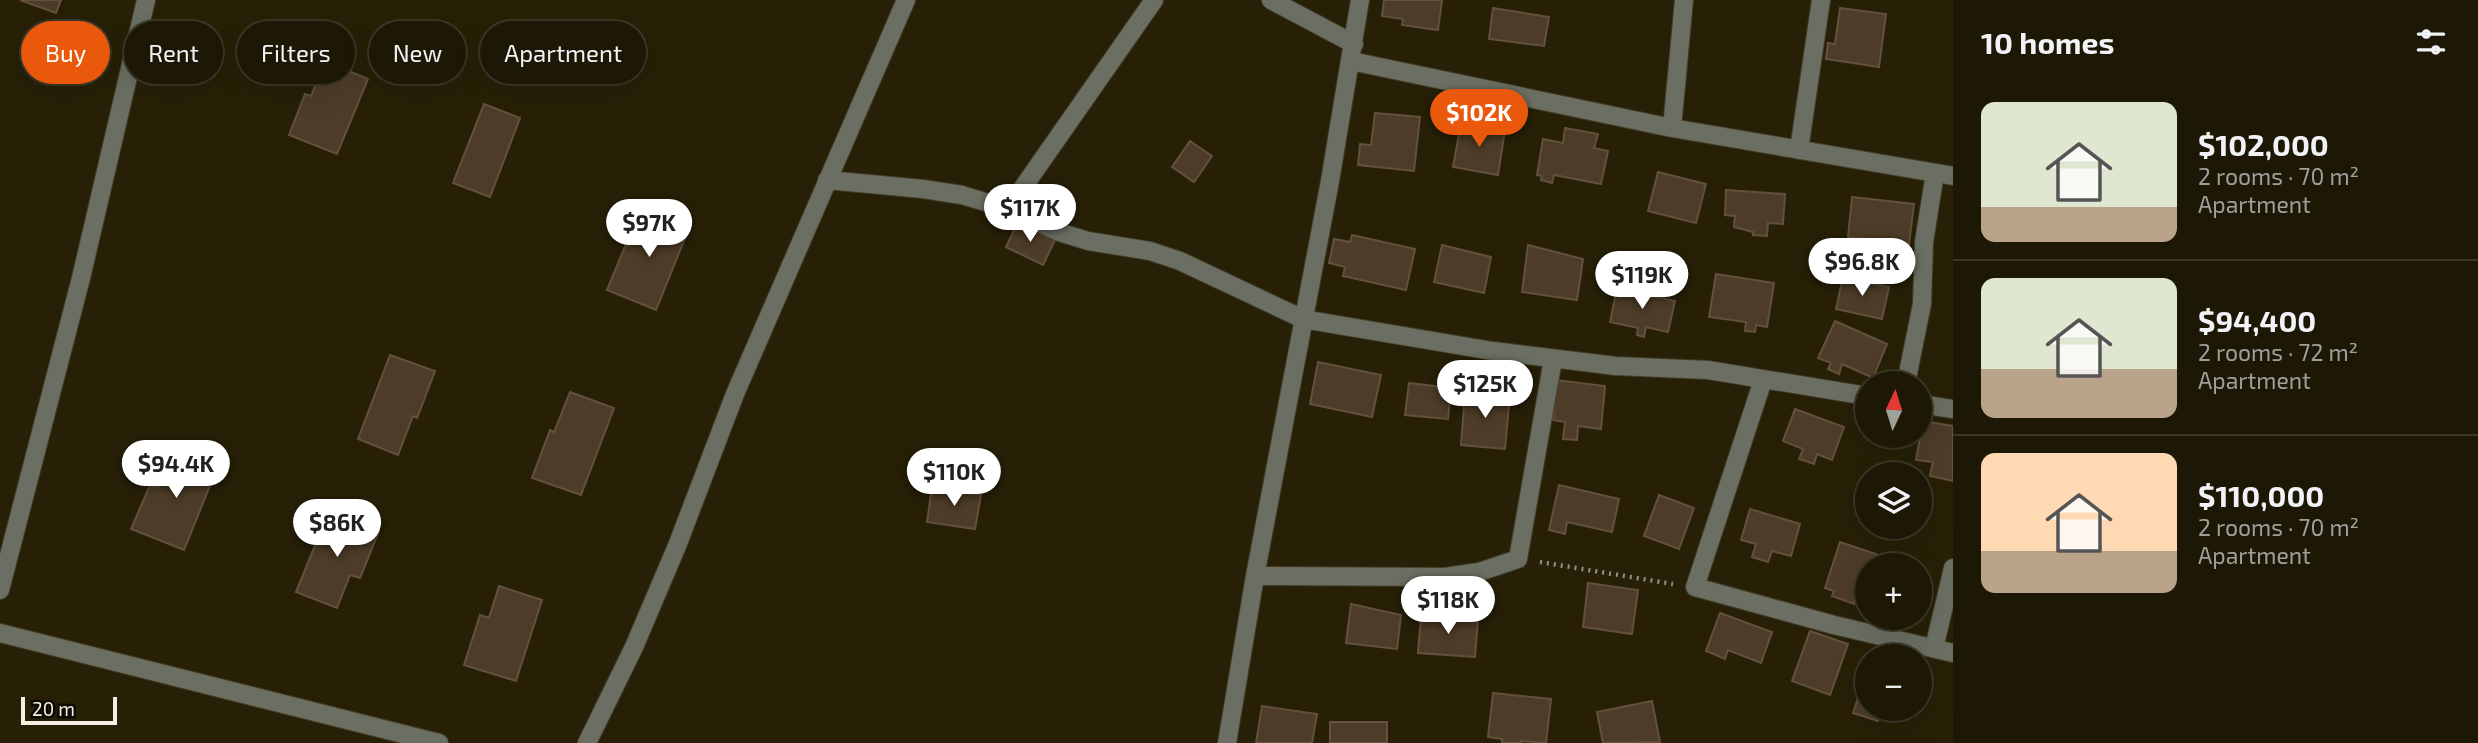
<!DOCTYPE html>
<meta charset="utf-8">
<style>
:root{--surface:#1d1805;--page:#25210f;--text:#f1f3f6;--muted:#a0a09a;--line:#3b3727;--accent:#ea580c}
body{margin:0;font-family:"Exo 2",sans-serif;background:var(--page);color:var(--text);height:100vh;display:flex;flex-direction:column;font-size:26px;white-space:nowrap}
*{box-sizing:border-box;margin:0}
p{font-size:23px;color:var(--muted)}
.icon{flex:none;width:38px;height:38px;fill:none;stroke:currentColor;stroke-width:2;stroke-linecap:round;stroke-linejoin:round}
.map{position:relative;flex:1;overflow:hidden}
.side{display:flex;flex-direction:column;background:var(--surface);width:525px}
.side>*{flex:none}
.banner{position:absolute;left:21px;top:21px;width:665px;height:63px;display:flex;gap:14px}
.needle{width:46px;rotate:4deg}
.buttons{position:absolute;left:1855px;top:371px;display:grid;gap:14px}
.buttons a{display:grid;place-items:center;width:77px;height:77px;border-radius:50%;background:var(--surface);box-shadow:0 7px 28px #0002,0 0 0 2px var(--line);font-size:35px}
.scale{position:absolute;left:21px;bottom:18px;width:96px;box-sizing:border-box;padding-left:7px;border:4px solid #f4f0e1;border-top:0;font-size:19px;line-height:24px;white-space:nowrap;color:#f4f0e1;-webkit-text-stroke:5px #0d0a03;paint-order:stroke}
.price{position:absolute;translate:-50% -60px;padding:0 16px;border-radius:24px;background:#fff;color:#222;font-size:23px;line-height:46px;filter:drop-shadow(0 2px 4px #0008)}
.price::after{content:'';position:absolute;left:50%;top:42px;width:21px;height:16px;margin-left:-10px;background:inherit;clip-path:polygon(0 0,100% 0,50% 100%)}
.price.selected{background:var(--accent);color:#fff}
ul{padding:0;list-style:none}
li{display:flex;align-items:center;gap:21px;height:175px;padding:0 28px}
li+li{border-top:2px solid var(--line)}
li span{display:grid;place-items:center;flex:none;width:196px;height:140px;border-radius:14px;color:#555}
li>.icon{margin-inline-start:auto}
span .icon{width:84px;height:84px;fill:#fffc;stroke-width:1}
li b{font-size:30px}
h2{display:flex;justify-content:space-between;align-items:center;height:84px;padding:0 28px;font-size:30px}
.tag{padding:0 24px;border-radius:32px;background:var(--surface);box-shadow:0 7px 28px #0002,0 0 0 2px var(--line);font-size:24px;line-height:63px}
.tag.selected{background:var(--accent);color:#fff}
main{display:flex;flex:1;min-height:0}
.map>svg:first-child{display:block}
.building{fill:#4d3c27;stroke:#63513c;stroke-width:2}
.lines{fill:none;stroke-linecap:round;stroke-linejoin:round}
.minor-casing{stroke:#443d26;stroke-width:20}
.path{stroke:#95907c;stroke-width:4.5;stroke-dasharray:2 5;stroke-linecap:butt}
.minor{stroke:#6b6e62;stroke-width:18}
</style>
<main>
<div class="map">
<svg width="1953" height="743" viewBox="0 0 1953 743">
<rect width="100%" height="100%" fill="#272007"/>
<path class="building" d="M20,0H61L56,13Z
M1384,0H1442L1438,30L1402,25L1403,19L1382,16Z
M1493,8L1549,17L1544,46L1489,39Z
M1840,8L1886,14L1879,67L1826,59L1828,43L1835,44Z
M325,61L368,79L337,154L289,135L305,94L311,96Z
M484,104L520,118L490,197L453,183Z
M1375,113L1420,117L1414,171L1358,165L1360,144L1371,145Z
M1461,123L1505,130L1498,175L1453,167Z
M1565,128L1598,134L1594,148L1608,151L1601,184L1554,175L1552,183L1541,180L1542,176L1537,175L1543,139L1563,143Z
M1190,141L1212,156L1194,182L1172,167Z
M1658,172L1706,184L1696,223L1648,211Z
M1726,190L1785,194L1783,224L1768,223L1767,236L1753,235V232L1734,227L1735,216L1725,215Z
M1852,197L1914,204L1909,244L1892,241L1891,251L1874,249V240L1848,237Z
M646,208L690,226L656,310L607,290L626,244L630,246Z
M1018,222L1055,240L1043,265L1006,247Z
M1352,235L1415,249L1406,290L1343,276L1345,267L1329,263L1334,239L1350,242Z
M1442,245L1491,257L1484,293L1434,282Z
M1528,245L1583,259L1577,300L1522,292Z
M1716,274L1774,283L1767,327L1756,325L1755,332L1745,331L1746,322L1709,317Z
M1843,277L1889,287L1882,319L1836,309Z
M1617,288L1675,301L1668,332L1646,327L1644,337L1637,335L1638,328L1610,322Z
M1835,321L1887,344L1873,378L1842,364L1839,374L1828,369L1831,363L1818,358Z
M390,355L435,371L417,418L413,416L398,455L358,439Z
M1318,362L1381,375L1372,417L1310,404Z
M1556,380L1605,386L1601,429L1578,426L1577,440L1563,439L1565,422L1553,420Z
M1409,383L1451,388L1448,419L1405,415Z
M1465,391L1510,394L1505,449L1461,445Z
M570,392L614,408L581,495L532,478L550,430L554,432Z
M1795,409L1844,427L1832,460L1817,454L1814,464L1799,459L1803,449L1783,441Z
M1923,421L1953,426V481L1930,476L1933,462L1916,460Z
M173,448L218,466L184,550L131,529L150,485L157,488Z
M1559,485L1619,499L1612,532L1567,522L1565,534L1549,530Z
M932,487L981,495L975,529L927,522Z
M1659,495L1694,508L1679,549L1644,536Z
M1750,509L1800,524L1791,556L1772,551L1768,562L1752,557L1756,544L1741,540Z
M329,511L379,531L360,578L350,575L337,608L296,592Z
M1840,542L1885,557L1882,565H1867V600L1856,597L1854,604L1832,596L1834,591L1825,588Z
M1588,583L1638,590L1632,634L1583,627Z
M499,586L542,600L516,681L464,665L480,615L489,618Z
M1351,604L1401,615L1397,649L1346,643Z
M1720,613L1772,632L1761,663L1728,650L1725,659L1706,651Z
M1421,616L1478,619L1475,657L1418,653Z
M1810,631L1848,644L1830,695L1792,681Z
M1867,671V709H1912L1909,718L1882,709L1878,721L1853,713Z
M1493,693L1551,699L1546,743L1521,741V743H1502V739L1488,737Z
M1652,701L1660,742L1603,743L1597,712Z
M1262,706L1317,714L1312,743H1256Z
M1330,722H1387V743H1330Z"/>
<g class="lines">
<defs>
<path id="minor" d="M1271,0L1354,44
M1351,61L1672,128L1953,176
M1672,128L1684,0
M1799,150L1821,0
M827,180L923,189L962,195L1008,209L1059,232L1088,241L1150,251L1180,261L1303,319L1493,351L1616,366L1708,370L1867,396
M1008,209L1154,0
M1763,380L1695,587L1834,625L1953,653
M1906,383L1922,304L1924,242L1935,173
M1920,404L1953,409
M1255,576L1445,577L1479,572L1518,559L1553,359
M0,590L81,278L146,0
M0,633L439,743
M1934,648L1953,568
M587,743L634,647L677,546L735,394L906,0
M1227,743L1255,576L1330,181L1360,0"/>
</defs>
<use href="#minor" class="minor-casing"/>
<path class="path" d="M1540,562L1673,584"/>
<use href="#minor" class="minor"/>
</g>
</svg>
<div class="buttons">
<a><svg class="needle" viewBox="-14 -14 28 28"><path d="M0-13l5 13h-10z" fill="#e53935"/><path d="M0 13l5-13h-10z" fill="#a0a09a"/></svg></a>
<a><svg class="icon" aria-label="layers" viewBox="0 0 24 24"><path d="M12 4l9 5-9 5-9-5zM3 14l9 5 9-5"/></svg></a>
<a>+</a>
<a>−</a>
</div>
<div class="scale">20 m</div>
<b class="price selected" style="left:1479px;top:149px">$102K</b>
<b class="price" style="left:1030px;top:244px">$117K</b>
<b class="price" style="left:649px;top:259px">$97K</b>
<b class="price" style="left:1862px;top:298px">$96.8K</b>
<b class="price" style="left:1642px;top:311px">$119K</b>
<b class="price" style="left:1485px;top:420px">$125K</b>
<b class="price" style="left:176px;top:500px">$94.4K</b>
<b class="price" style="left:954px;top:508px">$110K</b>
<b class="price" style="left:337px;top:559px">$86K</b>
<b class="price" style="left:1448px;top:636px">$118K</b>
<div class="banner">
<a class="tag selected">Buy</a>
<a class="tag">Rent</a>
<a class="tag">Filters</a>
<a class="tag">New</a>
<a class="tag">Apartment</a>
</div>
</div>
<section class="side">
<h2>10 homes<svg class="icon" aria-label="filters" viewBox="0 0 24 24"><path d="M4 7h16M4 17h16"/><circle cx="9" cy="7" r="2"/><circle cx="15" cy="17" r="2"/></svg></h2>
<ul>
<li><span style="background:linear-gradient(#dfe7d0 75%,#b9a48a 0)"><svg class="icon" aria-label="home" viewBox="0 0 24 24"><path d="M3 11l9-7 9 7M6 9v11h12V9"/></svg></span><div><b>$102,000</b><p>2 rooms · 70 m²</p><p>Apartment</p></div></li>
<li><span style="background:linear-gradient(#dfe7d0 65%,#b9a48a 0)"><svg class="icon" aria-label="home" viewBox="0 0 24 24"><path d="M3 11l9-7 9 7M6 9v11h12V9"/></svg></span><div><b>$94,400</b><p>2 rooms · 72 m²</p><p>Apartment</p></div></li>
<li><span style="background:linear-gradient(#ffd9b3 70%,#b9a48a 0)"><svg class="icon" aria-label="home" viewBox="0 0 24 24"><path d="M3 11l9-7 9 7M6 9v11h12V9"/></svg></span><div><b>$110,000</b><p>2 rooms · 70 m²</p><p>Apartment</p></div></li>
</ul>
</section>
</main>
